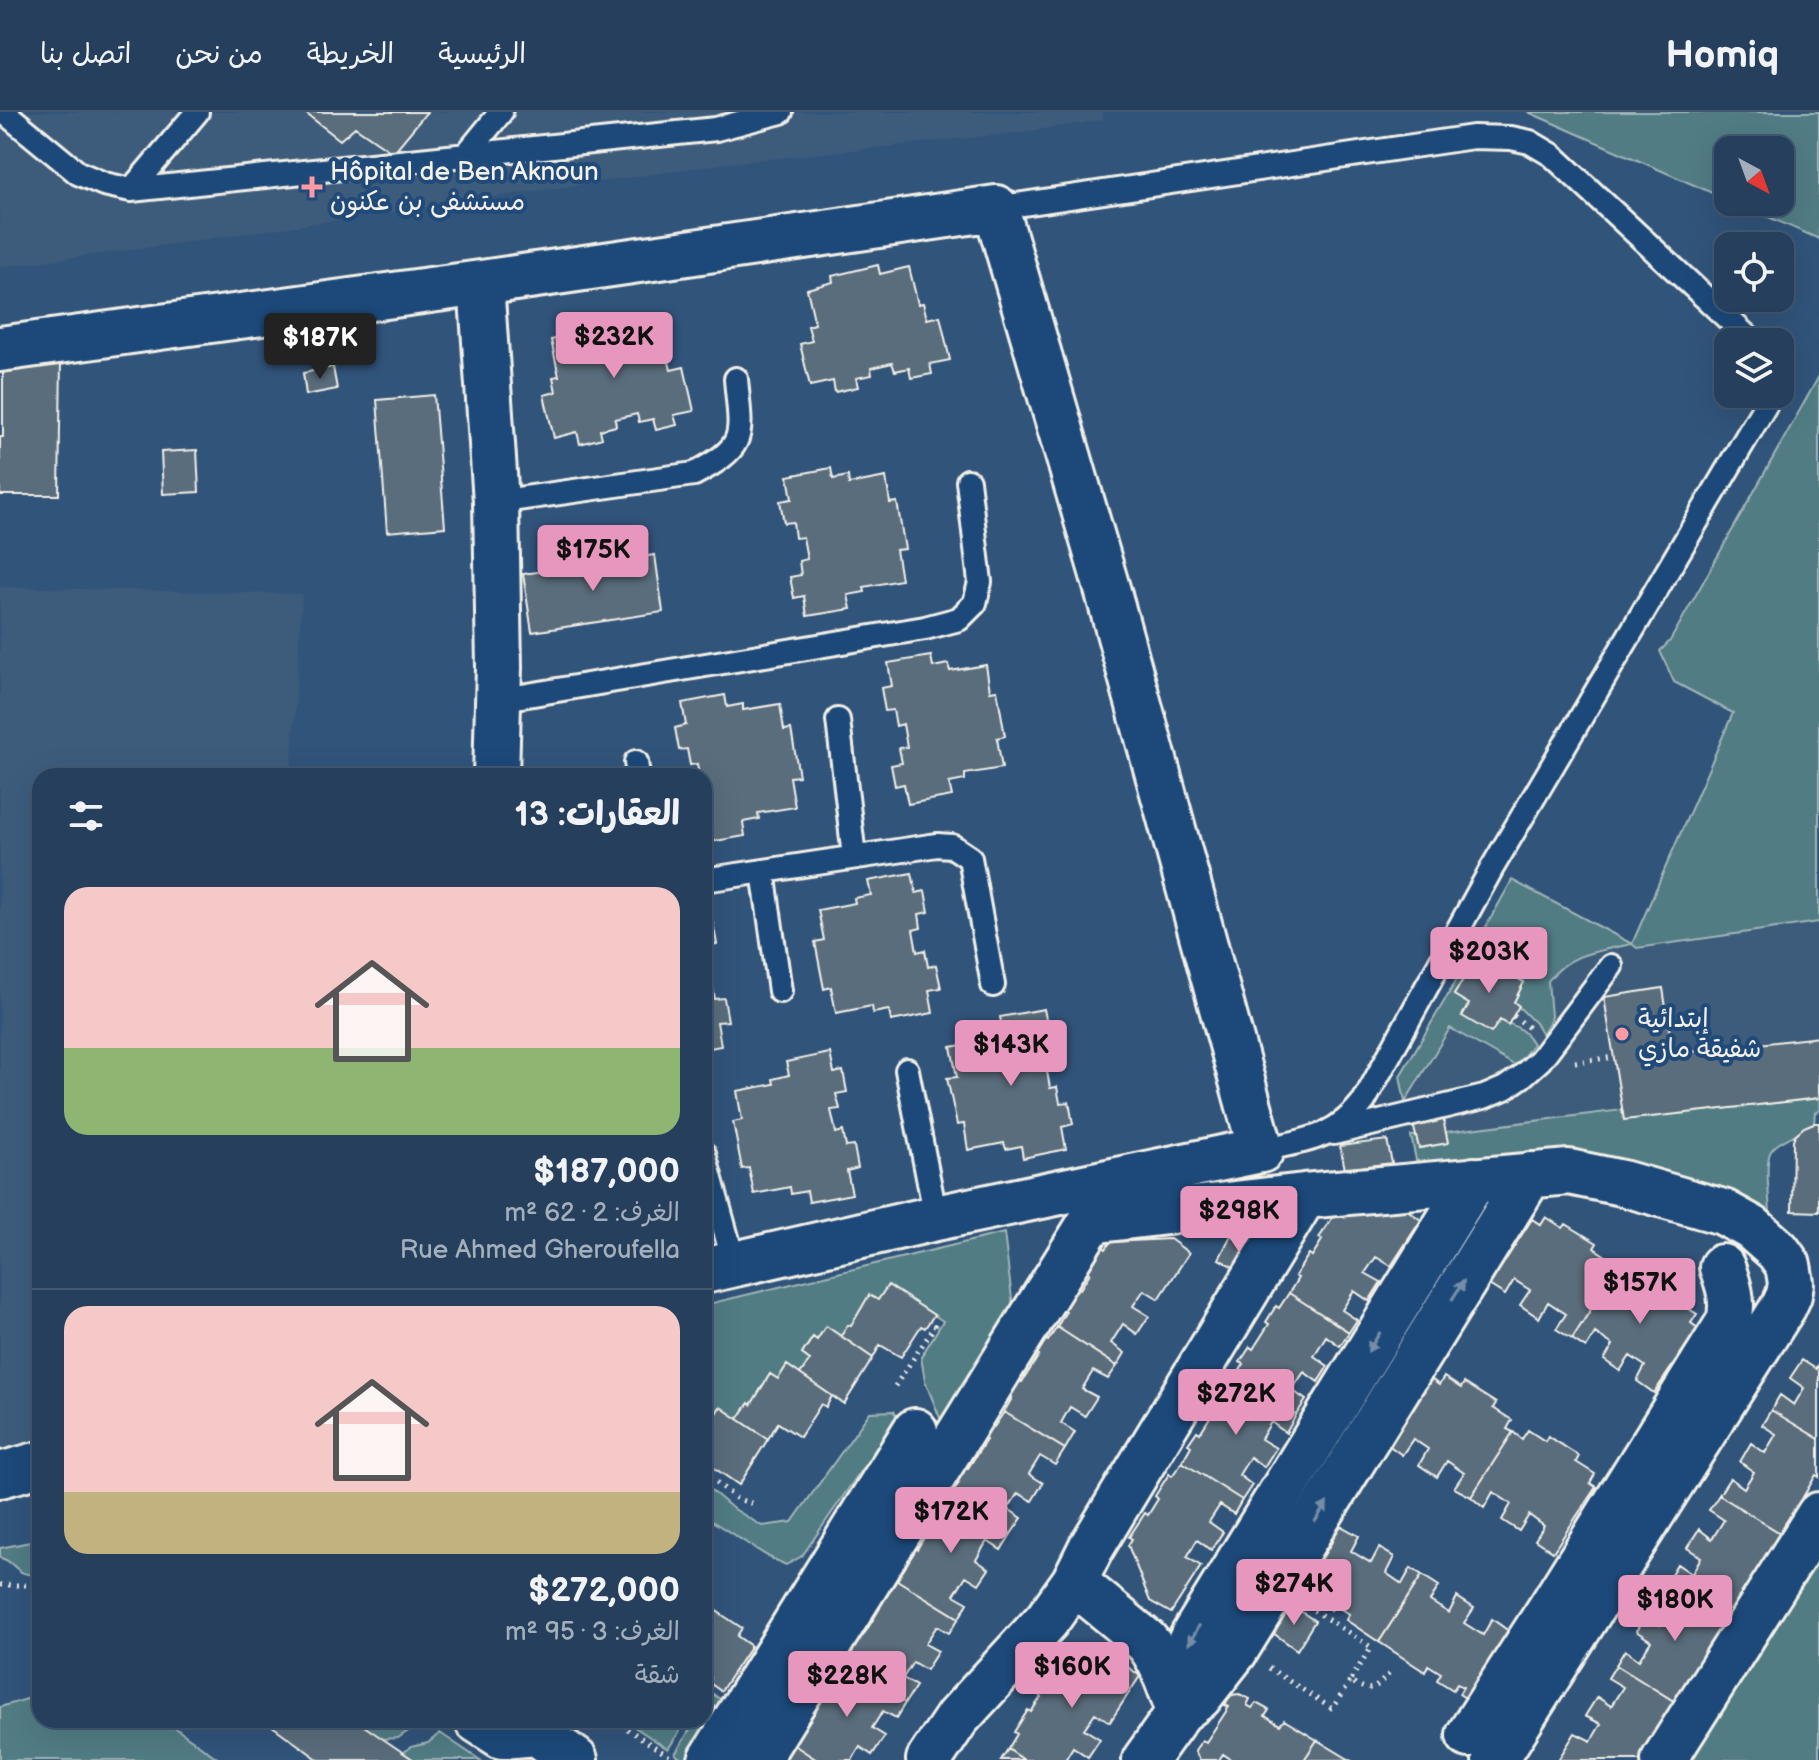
<!DOCTYPE html>
<html lang="ar">
<meta charset="utf-8">
<style>
:root{--surface:#253f5c;--page:#2d4662;--text:#f1f3f6;--muted:#a3afbb;--line:#425872;--accent:#e797bd}
body{margin:0;font-family:"Balsamiq Sans","Playpen Sans Arabic",sans-serif;background:var(--page);color:var(--text);direction:rtl;height:100vh;display:flex;flex-direction:column;font-size:30px;white-space:nowrap}
*{box-sizing:border-box;margin:0}
p{font-size:26px;color:var(--muted)}
.icon{flex:none;width:44px;height:44px;fill:none;stroke:currentColor;stroke-width:2;stroke-linecap:round;stroke-linejoin:round}
.map{position:relative;flex:1;overflow:hidden;direction:ltr}
.details{position:absolute;left:32px;top:656px;width:680px;height:960px;display:flex;flex-direction:column;background:var(--surface);border-radius:24px;box-shadow:0 8px 32px #0002,0 0 0 2px var(--line);direction:rtl}
.details>*{flex:none}
.needle{width:52px;rotate:139deg}
.controls{position:absolute;left:1714px;top:24px;display:grid;gap:16px}
.controls a{display:grid;place-items:center;width:80px;height:80px;border-radius:16px;background:var(--surface);box-shadow:0 8px 32px #0002,0 0 0 2px var(--line);font-size:40px}
.price{position:absolute;translate:-50% -68px;padding:0 18px;border-radius:8px;background:var(--accent);color:#111;font-size:26px;line-height:52px;filter:drop-shadow(0 2px 4px #0008)}
.price::after{content:'';position:absolute;left:50%;top:48px;width:24px;height:18px;margin-left:-12px;background:inherit;clip-path:polygon(0 0,100% 0,50% 100%)}
.price.on{background:#222;color:#fff}
ul{padding:0;list-style:none}
li{display:grid;align-content:center;gap:16px;height:424px;padding:0 32px}
li+li{border-top:2px solid var(--line)}
li span{display:grid;place-items:center;height:248px;border-radius:24px;color:#555}
li>.icon{margin-inline-start:auto}
span .icon{width:144px;height:144px;fill:#fffc;stroke-width:1}
li b{font-size:34px}
h2{display:flex;justify-content:space-between;align-items:center;height:96px;padding:0 32px;font-size:34px}
header{display:flex;align-items:center;gap:48px;box-sizing:border-box;height:112px;padding:0 40px;background:var(--surface);border-bottom:2px solid var(--line)}
header strong{font-size:38px}
nav{display:flex;gap:44px;margin-inline-start:auto;font-size:28px}
.map>svg:first-child{display:block}
.built{fill:#3d5c7b}
.green{fill:#517c84;stroke:#a2b6b6;stroke-width:2}
.building{fill:#5a6d7c;stroke:#f4f1e8;stroke-width:2}
.lines{fill:none;stroke-linecap:round;stroke-linejoin:round}
.lane-casing{stroke:#f4f1e8;stroke-width:28}
.street-casing{stroke:#f4f1e8;stroke-width:50}
.path{stroke:#f4f1e8;stroke-width:5;stroke-dasharray:2 6;stroke-linecap:butt}
.lane{stroke:#1f4a7a;stroke-width:22}
.street{stroke:#1f4a7a;stroke-width:44}
.oneway{fill:#748da6}
.poi-dot{fill:#ff9aa2;stroke:#1f4a7a;stroke-width:3}
.labels{text-anchor:middle;dominant-baseline:central;stroke-width:8;stroke-linejoin:round;paint-order:stroke}
.poi-label{font-size:26px;fill:#f4f1e8;stroke:#1f4a7a;text-anchor:start}
</style>
<header>
<strong>Homiq</strong>
<nav><a>الرئيسية</a><a>الخريطة</a><a>من نحن</a><a>اتصل بنا</a></nav>
</header>
<div class="map">
<svg width="1819" height="1648" viewBox="0 0 1819 1648">
<rect width="100%" height="100%" fill="#31547b"/>
<filter id="ink" filterUnits="userSpaceOnUse"><feTurbulence type="fractalNoise" baseFrequency=".0125" numOctaves="2"/><feDisplacementMap in="SourceGraphic" scale="16" xChannelSelector="R" yChannelSelector="G"/><feConvolveMatrix kernelMatrix="1 2 1 2 8 2 1 2 1" color-interpolation-filters="sRGB"/></filter>
<g filter="url(#ink)">
<path class="built" d="M0,0H1103V8L1017,21L729,51L166,133L0,155Z
M0,475L302,482L291,664H40V1327L0,1336Z
M1512,768L1637,836L1819,810V999L1416,1048L1400,964L1449,881Z"/>
<path class="green" d="M1528,0H1819V127L1734,90H1780V38H1728V88Z
M1819,264V810L1637,836L1632,832C1599,839 1570,840 1548,869L1551,904L1550,909L1542,922L1536,912L1514,890L1524,870L1476,845L1454,883L1469,892L1462,904C1486,906 1521,907 1533,932L1516,954L1450,916L1405,990L1400,964L1449,881L1512,768L1632,832L1733,601L1674,570L1660,539L1670,529Z
M1819,986V999L1815,1000L1814,1011C1804,1013 1801,1020 1792,1024C1785,1028 1776,1031 1771,1039C1764,1050 1770,1089 1770,1103L1425,1053L1416,1048L1411,1024H1416L1420,1036L1448,1031L1446,1020L1622,998L1624,1008Z
M1004,1121L1013,1195L942,1311L925,1269L921,1245L943,1209L888,1174L878,1188L869,1184L851,1214L841,1224L826,1214L817,1228L812,1226L802,1242L810,1248L800,1262L787,1253L778,1267L770,1263L751,1293L748,1292L738,1307L721,1295L711,1309L707,1307L704,1311V1193Z
M894,1299L897,1306L802,1444L786,1453L769,1445L704,1404V1372L731,1395L762,1414L792,1410L870,1300Z
M40,1428V1462C14,1466 17,1449 0,1446V1436Z
M1819,1434V1648H1686Z
M713,1582L732,1596L699,1648H683L675,1642L696,1608H704V1596Z
M40,1583V1608H164L220,1648H0V1595Z
M355,1608H421L423,1609L398,1626L382,1627Z
M624,1608H687L668,1637Z
M440,1621L480,1648H414L403,1641L411,1635L428,1631Z"/>
<path class="building" d="M304,0H427L393,41L355,15L340,28Z
M878,153L880,162L909,155L918,192L923,191L927,207L940,204L950,248L930,252L932,262L911,266L909,256L895,259L892,251L871,256L872,263L856,266L858,275L835,280L833,269L810,274L800,232L812,229L808,214L815,212L807,177L833,170L832,164Z
M622,205L624,214L653,207L662,243L667,242L671,258L684,255L694,299L674,303L677,313L656,318L653,307L639,310L637,302L615,307L616,314L600,318L602,326L580,332L577,320L554,326L544,283L556,280L553,265L559,264L551,228L577,222L576,215Z
M61,248L59,383H0V325H3V252Z
M333,255L337,277L306,283L303,261Z
M434,283L445,415L387,420L377,288Z
M197,338L199,380L163,382L161,340Z
M831,356L833,367L848,364L849,372L886,365L890,391L897,390L905,437L896,438L901,468L864,475L865,480L848,483L851,497L807,504L804,484L794,486L790,465L801,463L799,449L807,447L803,425L795,426L793,410L784,411L780,389L792,387L788,364Z
M655,443L663,500L532,520L523,462Z
M931,544L933,555L948,552L950,559L986,553L990,579L997,578L1005,624L997,626L1002,656L965,662V668L949,671L952,684L908,692L904,672L895,674L891,653L902,651L899,636L907,635L903,612L896,614L893,598L885,599L881,576L892,574L888,551Z
M725,583L727,595L743,592V598L780,592L784,618L791,617L799,664L790,665L795,695L758,701L759,707L743,710L745,724L704,731V664H699L697,652L690,653L687,637L679,638L675,616L686,613L682,591Z
M912,761L916,781L925,779L929,800L919,802L921,816L913,818L917,840L925,838L928,855L936,853L941,876L929,878L933,901L891,909L889,898L873,901L872,894L836,901L831,875L824,877L815,830L824,828L818,798L855,791L854,786L871,783L868,769Z
M713,811L717,832L706,834L709,848L704,849V813Z
M1476,845L1524,870L1514,890L1519,894L1508,913L1500,908L1491,921L1462,904L1469,892L1454,883Z
M704,866L705,873L712,871L715,887L724,886L728,909L717,910L721,934L704,937Z
M1663,876L1673,942L1819,925V986L1624,1008L1604,885Z
M1044,897L1048,917L1057,915L1062,936L1051,938L1054,953L1046,954L1050,976L1057,975L1060,991L1069,990L1073,1012L1062,1015L1066,1037L1023,1046L1021,1034L1006,1037L1004,1031L968,1038L964,1012L957,1013L947,966L957,965L951,935L988,928L987,922L1003,919L1000,905Z
M830,941L834,961L843,959L847,980L836,982L840,997L831,998L836,1021L843,1019L846,1035L854,1034L858,1056L847,1059L852,1082L809,1090L807,1079L791,1082L790,1075L754,1082L749,1056L742,1057L733,1010L742,1008L737,979L774,972L773,967L789,963L786,950Z
M1443,1007L1448,1031L1419,1036L1413,1012Z
M1814,1011H1819V1100L1792,1099L1793,1028L1795,1023L1804,1015Z
M1387,1028L1392,1051L1345,1057L1340,1034Z
M1402,1094L1421,1108L1391,1154L1376,1145L1365,1161L1381,1170L1369,1189L1354,1179L1342,1198L1357,1208L1349,1220L1289,1181L1298,1166L1295,1164L1309,1142L1312,1144L1322,1128L1319,1126L1335,1102L1338,1104L1342,1097Z
M1546,1105L1563,1116L1566,1112L1597,1131L1594,1136L1613,1149L1608,1157L1614,1161L1572,1227L1556,1217L1566,1202L1548,1190L1539,1206L1520,1193L1530,1178L1514,1168L1505,1183L1489,1173L1532,1107L1541,1113Z
M1231,1123L1259,1138L1246,1162L1219,1147Z
M1170,1127L1189,1141L1159,1187L1144,1178L1133,1194L1149,1204L1137,1222L1123,1212L1111,1231L1125,1241L1117,1254L1057,1215L1066,1199L1063,1197L1077,1175L1080,1177L1090,1161L1087,1159L1102,1135L1106,1137L1110,1130Z
M1629,1159L1646,1170L1650,1165L1681,1184L1678,1190L1697,1202L1691,1211L1698,1216L1654,1281L1637,1269L1645,1254L1630,1244L1620,1259L1604,1248L1613,1233L1595,1221L1586,1236L1572,1227L1614,1161L1624,1168Z
M888,1173L934,1203L925,1216L921,1214L901,1245L880,1233L873,1246L841,1224L848,1213L851,1214L869,1183L878,1188Z
M1289,1181L1349,1220L1340,1234L1326,1224L1314,1244L1328,1254L1318,1270L1304,1260L1292,1278L1306,1288L1296,1303L1235,1266L1244,1252L1240,1250L1250,1235L1253,1237L1269,1212L1266,1210L1276,1194L1279,1196Z
M826,1214L873,1246L844,1292L800,1262L810,1248L802,1242L813,1225L817,1228Z
M1057,1215L1117,1254L1108,1267L1093,1259L1082,1277L1097,1285L1085,1304L1070,1295L1061,1311L1075,1320L1065,1337L1004,1300L1012,1286L1009,1284L1018,1269L1022,1270L1039,1243L1036,1241L1044,1227L1048,1229Z
M1802,1248L1816,1257L1819,1251V1327L1771,1298L1780,1283L1794,1293L1804,1276L1790,1266Z
M787,1253L832,1284L826,1295L821,1292L800,1325L778,1311L768,1327L738,1307L749,1291L751,1293L770,1262L778,1267Z
M1444,1265L1461,1276L1464,1271L1496,1291L1493,1296L1512,1308L1507,1317L1513,1320L1471,1385L1454,1376L1464,1361L1447,1349L1437,1365L1419,1353L1428,1337L1413,1327L1402,1343L1387,1332L1431,1267L1439,1273Z
M1235,1266L1296,1303L1286,1321L1271,1310L1261,1327L1276,1336L1264,1355L1250,1345L1239,1363L1252,1373L1242,1388L1182,1350L1191,1334L1188,1332L1197,1319L1200,1321L1217,1294L1214,1292L1224,1276L1227,1278Z
M720,1295L768,1327L739,1373L704,1349V1311L707,1307L711,1309Z
M1771,1298L1819,1327V1365L1816,1363L1799,1392L1802,1394L1792,1409L1789,1407L1780,1421L1719,1383L1730,1366L1744,1376L1754,1360L1740,1350L1751,1331L1765,1341L1776,1322L1762,1313Z
M1004,1300L1065,1337L1055,1353L1040,1344L1029,1362L1043,1371L1032,1389L1018,1381L1008,1397L1022,1406L1011,1422L951,1384L959,1371L955,1369L965,1354L968,1356L986,1328L982,1325L991,1312L994,1315Z
M1528,1318L1545,1329L1548,1324L1579,1344L1576,1350L1595,1362L1590,1371L1596,1375L1553,1440L1535,1428L1544,1414L1529,1403L1519,1419L1502,1408L1511,1392L1493,1380L1484,1396L1471,1385L1513,1320L1522,1327Z
M1182,1350L1242,1388L1234,1402L1220,1393L1209,1410L1223,1420L1211,1438L1197,1428L1187,1445L1201,1454L1171,1501L1150,1489L1128,1433L1132,1427L1129,1425L1145,1401L1148,1403L1158,1387L1155,1384L1169,1362L1172,1364Z
M1719,1383L1780,1421L1771,1436L1775,1438L1766,1451L1763,1449L1746,1477L1749,1479L1729,1506L1667,1469L1677,1452L1692,1462L1701,1445L1687,1436L1699,1417L1712,1427L1724,1408L1709,1398Z
M951,1384L1011,1422L1001,1438L987,1429L976,1448L989,1457L979,1472L966,1464L954,1483L968,1491L959,1506L897,1468L906,1454L903,1451L914,1435L917,1437L932,1413L929,1410L939,1395L942,1397Z
M1341,1414L1359,1424L1351,1439L1371,1451L1379,1436L1394,1445L1386,1461L1402,1472L1411,1456L1422,1463L1379,1530L1346,1508L1349,1502L1334,1493L1331,1498L1319,1490L1322,1485L1316,1481L1313,1487L1308,1483L1302,1472L1307,1461L1311,1464L1333,1428L1328,1425L1337,1415Z
M1422,1463L1439,1474L1430,1489L1449,1501L1457,1485L1474,1496L1464,1511L1483,1523L1492,1507L1510,1520L1505,1539L1499,1534L1467,1587L1459,1582L1463,1575L1457,1572L1453,1578L1437,1568L1441,1561L1428,1553L1425,1560L1379,1530Z
M897,1468L959,1506L949,1521L937,1514L925,1532L938,1539L926,1558L913,1550L903,1566L916,1574L905,1591L844,1553L853,1539L850,1537L859,1522L863,1524L880,1496L877,1494L885,1480L888,1482Z
M1667,1469L1729,1506L1677,1591L1616,1553L1625,1538L1639,1548L1651,1529L1636,1519L1646,1503L1660,1513L1672,1494L1657,1485Z
M704,1486L714,1493L712,1496L742,1516L737,1524L751,1534L721,1579L708,1570L711,1566L704,1562Z
M1290,1492L1315,1509L1297,1538L1273,1521Z
M1121,1550L1140,1564L1110,1610L1095,1601L1084,1617L1100,1627L1088,1645L1073,1635L1065,1648H1024L1008,1637L1017,1622L1014,1620L1028,1598L1031,1600L1041,1585L1038,1582L1054,1558L1057,1560L1061,1553Z
M844,1553L905,1591L896,1606L883,1599L872,1616L885,1624L872,1643L860,1635L852,1648H817L794,1633L799,1624L796,1622L806,1607L809,1609L827,1581L824,1579L832,1565L835,1568Z
M1616,1553L1677,1591L1647,1648H1558L1575,1621L1591,1629L1601,1612L1585,1604L1597,1585L1611,1594L1623,1575L1608,1566Z
M1239,1582L1250,1587L1247,1593L1252,1596L1256,1591L1269,1598L1265,1604L1280,1613L1284,1608L1317,1628L1304,1648H1232L1223,1642L1219,1648H1200L1195,1640L1196,1637L1202,1628L1206,1630L1229,1595L1225,1593L1228,1587L1232,1583Z
M264,1608H355L414,1648H319Z
M1317,1628L1350,1648H1304Z
M794,1633L817,1648H785Z
M1008,1637L1024,1648H1001Z"/>
<g class="lines">
<defs>
<path id="lane" d="M4,0L78,61L104,72L131,78L716,17L781,0
M465,44L501,0
M131,78L197,0
M996,96L1473,25L1511,26L1530,30L1552,43L1753,230
M496,390L694,362C749,333 741,324 736,267
M498,588L925,516L959,507L975,491L980,470L968,369
M838,608L854,745
M636,650L638,664
M763,759L780,879
M704,768L937,733L952,734L970,746L993,873
M907,958L936,1106
M1334,1021L1484,985L1505,976L1521,965L1540,948L1611,854
M1261,1038C1306,1028 1333,1028 1364,989L1492,756L1772,282
M704,1042L734,1151"/>
<path id="street" d="M481,171L496,390L499,555L496,664
M0,237L481,171L996,96L1108,480L1261,1038L936,1106L704,1159
M0,1363L40,1352
M1074,1470L1146,1529C1162,1547 1168,1571 1177,1593
M1180,1599C1179,1567 1178,1553 1193,1524L1474,1068
M477,1608L502,1624L537,1621L575,1648
M1469,1623L1552,1494L1729,1210C1734,1190 1729,1174 1722,1155
M711,1648L915,1319
M757,1648L1089,1113L1099,1108L1304,1084L1569,1060L1622,1071L1723,1100L1752,1116L1778,1139L1788,1153L1791,1171L1789,1183L1784,1194L1495,1648
M929,1648L957,1606L1047,1508L1074,1470L1091,1436L1304,1084
M1145,1648L1180,1599L1199,1585L1235,1539L1530,1063
M1664,1648L1819,1403"/>
</defs>
<use href="#lane" class="lane-casing"/>
<use href="#street" class="street-casing"/>
<path class="path" d="M1514,904L1529,916
M1575,950L1614,945
M895,1274L935,1214L928,1212
M704,1360L737,1387L754,1392
M0,1473H40
M1307,1494L1371,1535L1350,1569C1374,1582 1372,1578 1391,1560
M1269,1556L1331,1596L1334,1594L1350,1569
M704,1566L706,1568L704,1571
M614,1608L670,1645L672,1642"/>
<use href="#lane" class="lane"/>
<use href="#street" class="street"/>
</g>
<defs><path id="oneway-solid" d="M-6-.8H1V-3.2L6.5 0L1 3.2V.8H-6Z" transform="scale(2)"/></defs>
<g class="oneway">
<use href="#oneway-solid" transform="translate(1458 1178) rotate(-58)"/>
<use href="#oneway-solid" transform="translate(1374 1230) rotate(122)"/>
<use href="#oneway-solid" transform="translate(1321 1400) rotate(-58)"/>
<use href="#oneway-solid" transform="translate(1194 1523) rotate(119)"/>
</g>
</g>
<g class="poi-dot">
<path d="M308 63h8v8h8v8h-8v8h-8v-8h-8v-8h8z"/>
<circle cx="1622" cy="922" r="8"/>
</g>
<g class="labels">
<g class="poi-label">
<text x="330" y="60">Hôpital de Ben Aknoun<tspan x="330" dy="30">مستشفى بن عكنون</tspan></text>
<text x="1638" y="907">إبتدائية<tspan x="1638" dy="30">شفيقة مازي</tspan></text>
</g>
</g>
</svg>
<div class="controls">
<a><svg class="needle" viewBox="-14 -14 28 28"><path d="M0-13l5 13h-10z" fill="#e53935"/><path d="M0 13l5-13h-10z" fill="#a3afbb"/></svg></a>
<a><svg class="icon" aria-label="locate" viewBox="0 0 24 24"><circle cx="12" cy="12" r="6"/><path d="M12 2v4M12 18v4M2 12h4M18 12h4"/></svg></a>
<a><svg class="icon" aria-label="layers" viewBox="0 0 24 24"><path d="M12 4l9 5-9 5-9-5zM3 14l9 5 9-5"/></svg></a>
</div>
<b class="price" style="left:614px;top:268px">$232K</b>
<b class="price on" style="left:320px;top:269px">$187K</b>
<b class="price" style="left:593px;top:481px">$175K</b>
<b class="price" style="left:1489px;top:883px">$203K</b>
<b class="price" style="left:1011px;top:976px">$143K</b>
<b class="price" style="left:1239px;top:1142px">$298K</b>
<b class="price" style="left:1640px;top:1214px">$157K</b>
<b class="price" style="left:1236px;top:1325px">$272K</b>
<b class="price" style="left:951px;top:1443px">$172K</b>
<b class="price" style="left:1294px;top:1515px">$274K</b>
<b class="price" style="left:1675px;top:1531px">$180K</b>
<b class="price" style="left:1072px;top:1598px">$160K</b>
<b class="price" style="left:847px;top:1607px">$228K</b>
<section class="details">
<h2>العقارات: 13<svg class="icon" aria-label="filters" viewBox="0 0 24 24"><path d="M4 7h16M4 17h16"/><circle cx="9" cy="7" r="2"/><circle cx="15" cy="17" r="2"/></svg></h2>
<ul>
<li><span style="background:linear-gradient(#f6c9c9 65%,#8fb573 0)"><svg class="icon" aria-label="home" viewBox="0 0 24 24"><path d="M3 11l9-7 9 7M6 9v11h12V9"/></svg></span><div><b>$187,000</b><p>الغرف: 2 · 62 m²</p><p>Rue Ahmed Gheroufella</p></div></li>
<li><span style="background:linear-gradient(#f6c9c9 75%,#c2b280 0)"><svg class="icon" aria-label="home" viewBox="0 0 24 24"><path d="M3 11l9-7 9 7M6 9v11h12V9"/></svg></span><div><b>$272,000</b><p>الغرف: 3 · 95 m²</p><p>شقة</p></div></li>
</ul>
</section>
</div>
